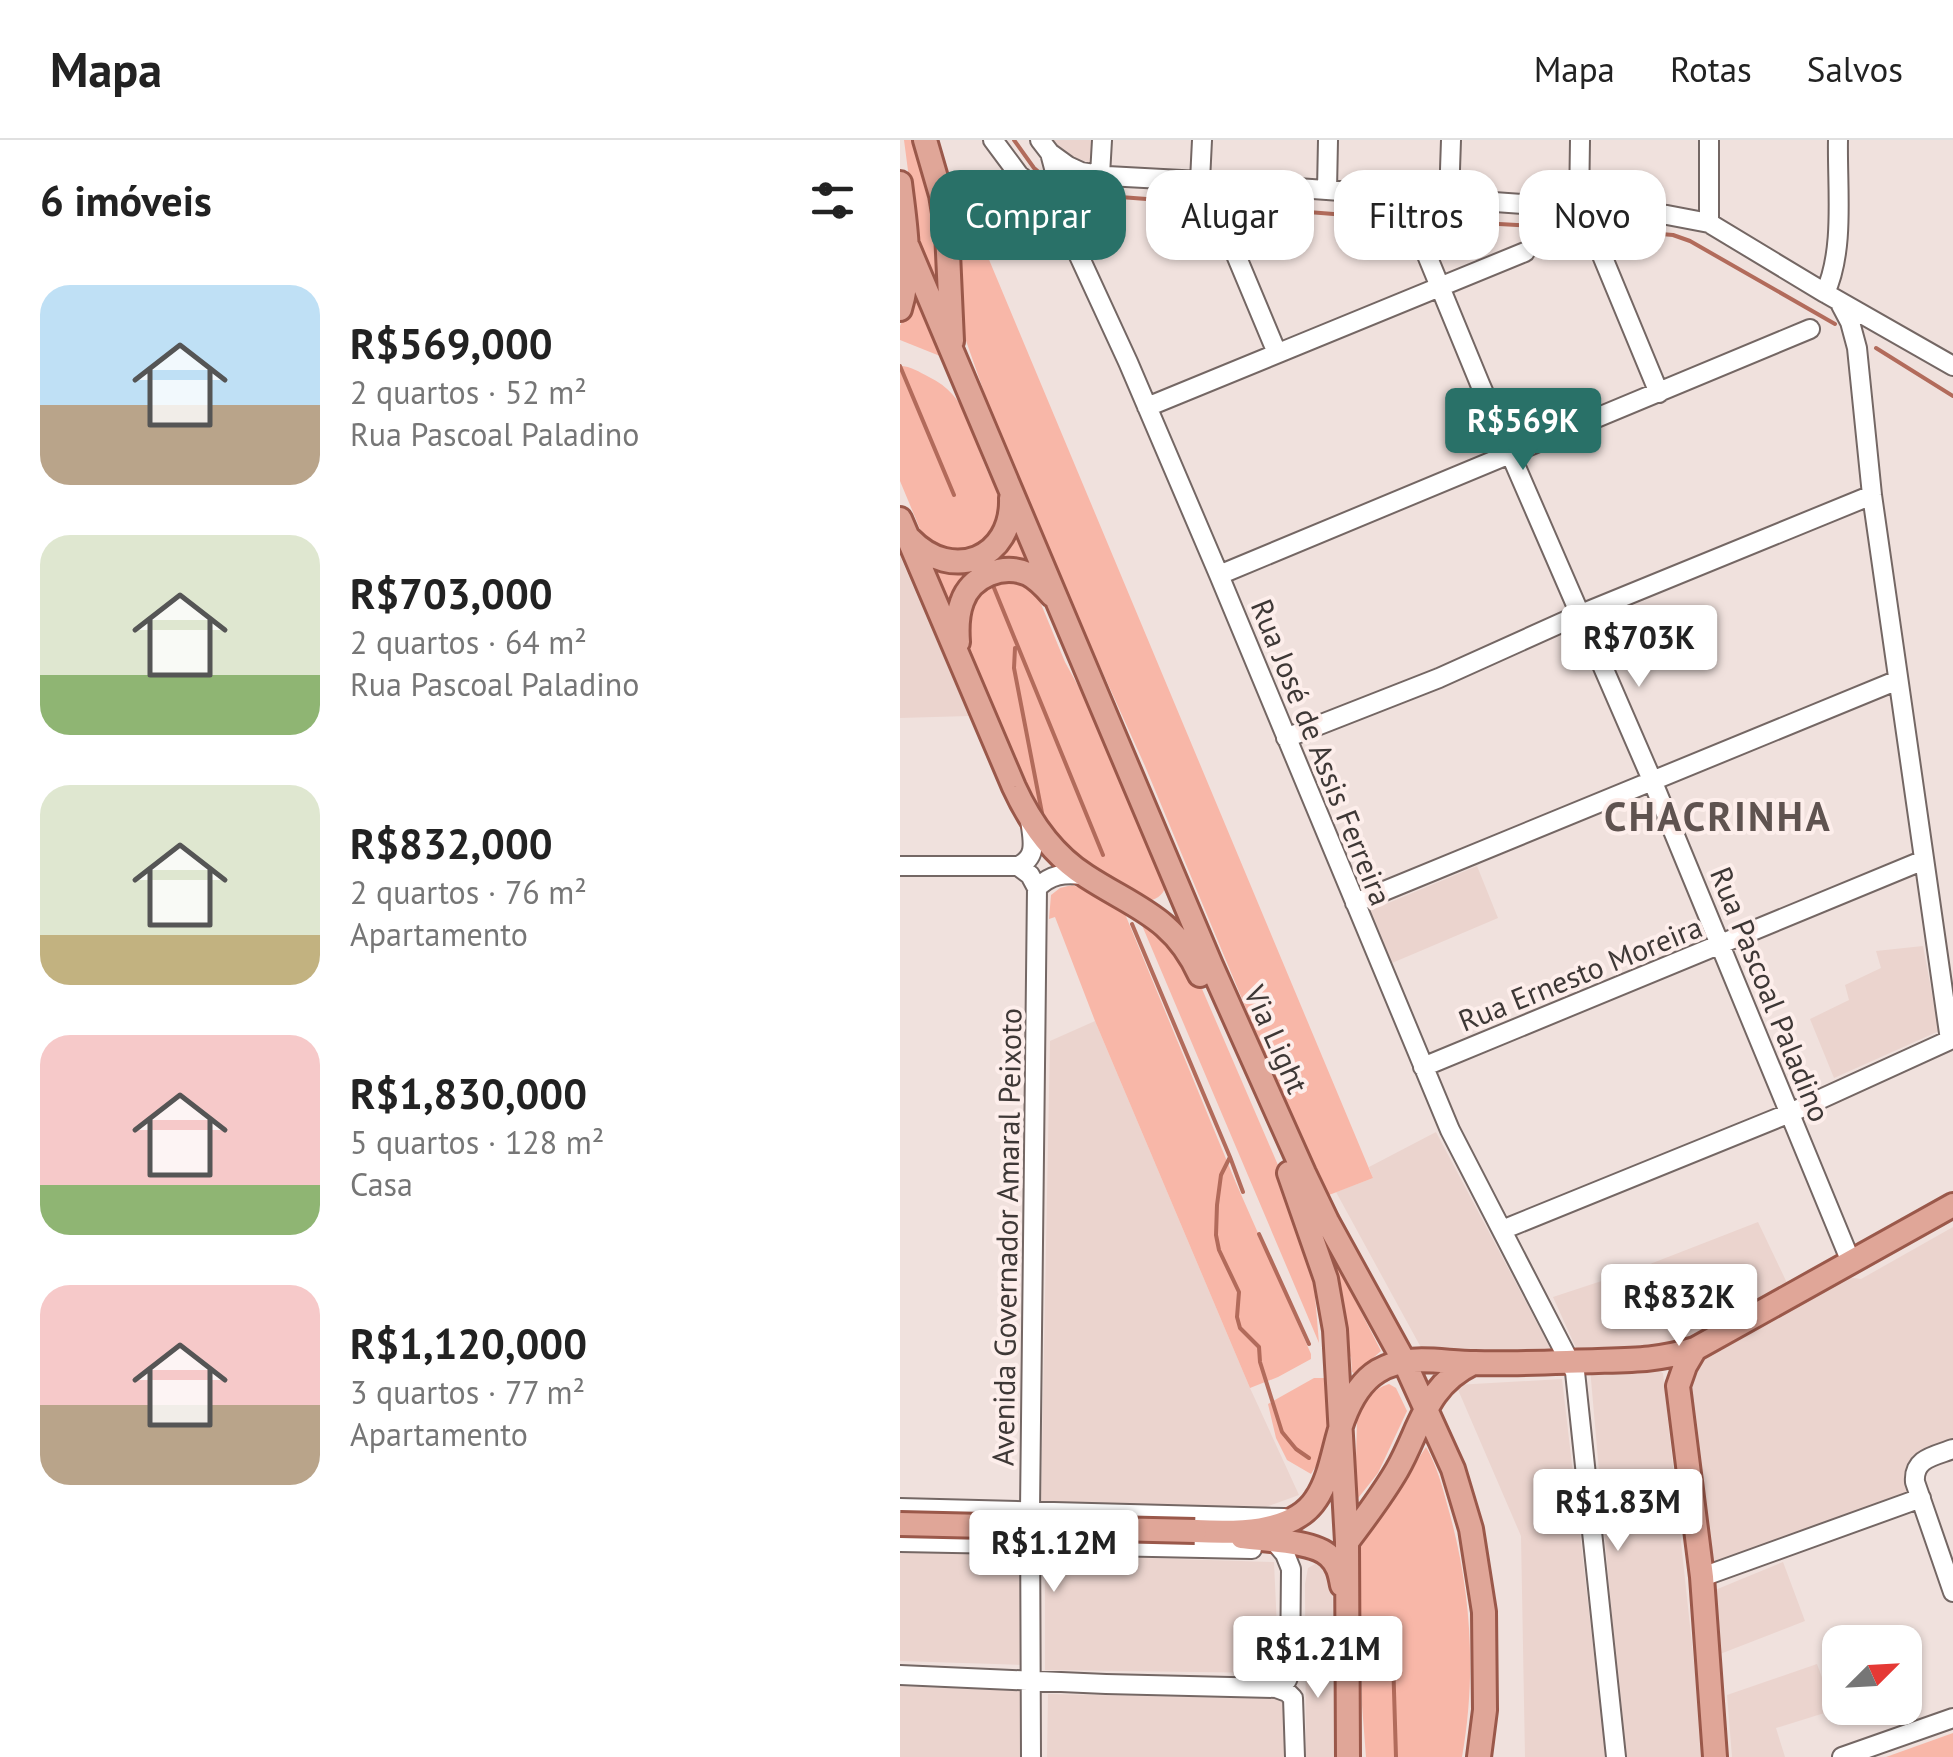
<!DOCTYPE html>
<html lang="pt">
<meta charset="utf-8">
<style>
:root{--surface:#fff;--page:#f6f6f6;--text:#222;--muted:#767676;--line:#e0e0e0;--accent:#297168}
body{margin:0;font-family:"PT Sans",sans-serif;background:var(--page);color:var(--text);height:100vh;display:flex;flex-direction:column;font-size:38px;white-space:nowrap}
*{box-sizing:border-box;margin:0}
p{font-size:32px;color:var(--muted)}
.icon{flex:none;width:55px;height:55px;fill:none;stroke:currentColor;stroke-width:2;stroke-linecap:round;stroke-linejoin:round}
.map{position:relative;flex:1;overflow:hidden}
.panel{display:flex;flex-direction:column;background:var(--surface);width:900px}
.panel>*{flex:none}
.banner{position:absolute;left:30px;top:30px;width:872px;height:90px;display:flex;gap:20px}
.needle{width:65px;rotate:66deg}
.controls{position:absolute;left:922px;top:1485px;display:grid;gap:20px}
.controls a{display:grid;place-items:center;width:100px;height:100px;border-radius:20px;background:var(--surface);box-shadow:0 2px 8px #0004;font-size:50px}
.price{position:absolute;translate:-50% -85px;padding:0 22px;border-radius:10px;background:#fff;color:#222;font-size:32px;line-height:65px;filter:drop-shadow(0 2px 5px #0008)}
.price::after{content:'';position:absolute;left:50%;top:60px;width:30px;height:22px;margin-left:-15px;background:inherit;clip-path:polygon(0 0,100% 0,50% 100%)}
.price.current{background:var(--accent);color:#fff}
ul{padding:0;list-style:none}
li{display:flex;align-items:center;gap:30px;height:250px;padding:0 40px}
li span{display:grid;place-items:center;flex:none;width:280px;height:200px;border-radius:30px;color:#555}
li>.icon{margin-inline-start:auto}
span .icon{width:120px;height:120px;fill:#fffc;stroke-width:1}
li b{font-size:42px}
h2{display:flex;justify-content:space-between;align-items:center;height:120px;padding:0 40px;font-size:42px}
.chip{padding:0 35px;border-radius:30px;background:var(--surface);box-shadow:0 2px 8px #0004;font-size:35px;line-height:90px}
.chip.current{background:var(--accent);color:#fff}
header{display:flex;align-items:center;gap:60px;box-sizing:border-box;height:140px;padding:0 50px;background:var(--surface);border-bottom:2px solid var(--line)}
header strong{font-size:48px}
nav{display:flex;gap:55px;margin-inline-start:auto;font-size:35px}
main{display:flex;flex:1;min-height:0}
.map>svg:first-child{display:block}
.built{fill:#ebd4ce}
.green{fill:#f8b7a8}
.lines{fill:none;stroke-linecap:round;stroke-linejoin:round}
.stream{stroke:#b26b5b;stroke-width:4}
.minor-casing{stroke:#746764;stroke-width:22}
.major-casing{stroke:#9a584a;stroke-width:28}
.minor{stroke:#fff;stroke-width:18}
.major{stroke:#e0a698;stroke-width:22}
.major-bridge-casing{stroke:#9a584a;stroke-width:28;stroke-linecap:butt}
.major-bridge{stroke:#e0a698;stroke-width:22}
.labels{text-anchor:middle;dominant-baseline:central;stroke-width:8;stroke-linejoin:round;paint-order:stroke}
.street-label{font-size:30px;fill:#3e3836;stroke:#fdeeeb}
.district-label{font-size:40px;font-weight:bold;letter-spacing:2.5px;fill:#5f5350;stroke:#fdeeeb}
</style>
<header>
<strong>Mapa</strong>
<nav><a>Mapa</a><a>Rotas</a><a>Salvos</a></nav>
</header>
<main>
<section class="panel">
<h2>6 imóveis<svg class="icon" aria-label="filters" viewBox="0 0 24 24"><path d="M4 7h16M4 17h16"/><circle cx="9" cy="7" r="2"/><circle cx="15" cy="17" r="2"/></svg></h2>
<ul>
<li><span style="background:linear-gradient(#bfe0f5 60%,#b9a48a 0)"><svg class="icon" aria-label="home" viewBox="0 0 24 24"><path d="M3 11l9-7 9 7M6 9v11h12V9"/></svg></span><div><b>R$569,000</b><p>2 quartos · 52 m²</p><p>Rua Pascoal Paladino</p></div></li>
<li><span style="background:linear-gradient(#dfe7d0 70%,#8fb573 0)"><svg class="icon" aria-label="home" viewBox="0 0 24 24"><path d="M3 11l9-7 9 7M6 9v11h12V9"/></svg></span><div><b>R$703,000</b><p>2 quartos · 64 m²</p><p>Rua Pascoal Paladino</p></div></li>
<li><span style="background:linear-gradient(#dfe7d0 75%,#c2b280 0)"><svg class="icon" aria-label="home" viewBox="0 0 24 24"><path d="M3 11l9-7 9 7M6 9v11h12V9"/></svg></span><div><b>R$832,000</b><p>2 quartos · 76 m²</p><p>Apartamento</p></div></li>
<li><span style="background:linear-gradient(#f6c9c9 75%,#8fb573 0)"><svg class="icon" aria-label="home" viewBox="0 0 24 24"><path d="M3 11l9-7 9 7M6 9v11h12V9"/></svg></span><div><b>R$1,830,000</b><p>5 quartos · 128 m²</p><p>Casa</p></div></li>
<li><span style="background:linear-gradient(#f6c9c9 60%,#b9a48a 0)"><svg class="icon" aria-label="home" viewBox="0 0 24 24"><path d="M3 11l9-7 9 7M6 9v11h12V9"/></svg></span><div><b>R$1,120,000</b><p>3 quartos · 77 m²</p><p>Apartamento</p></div></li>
</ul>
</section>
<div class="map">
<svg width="1053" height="1617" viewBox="0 0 1053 1617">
<rect width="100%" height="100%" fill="#f0e1dd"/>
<path class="built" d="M148,0H200L198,26L168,15Z
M0,416L69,576L0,578Z
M577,726L598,778L492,823L469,771Z
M1023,806L1039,891L934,938L910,879L949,860L945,845L981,828L976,811Z
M195,881L350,1248L399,1355L363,1368L141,1363L150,901Z
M536,992L653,1213H524L436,1052L473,1038L469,1027Z
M858,1082L888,1145L789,1199L739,1207L676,1208L653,1157L732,1131Z
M1053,1087V1305L1023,1315L1011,1352L810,1429L788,1249L800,1219L848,1194L947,1137L961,1139Z
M749,1227L763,1233L804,1617H724L690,1228Z
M662,1239L706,1617H625L621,1396L556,1245Z
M0,1408H125L122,1525L0,1521Z
M150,1415L374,1422L379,1533L145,1530V1424Z
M883,1422L905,1481L820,1514L815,1450Z
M417,1423L425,1428L432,1442L437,1617H406L405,1444L408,1428Z
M917,1524L934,1570L876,1588L885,1617H832L827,1555Z
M0,1546L123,1551V1617H0Z
M148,1554L388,1559V1617H147Z"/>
<path class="green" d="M4,0H13L34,75L39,166L18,107Z
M42,21L67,67L473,1038L429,1055L395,986L245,626L193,511L91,272L64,195L52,88Z
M16,146L45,218L0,200V186Z
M0,226C11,226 19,232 29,237C68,256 70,291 86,328C91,341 103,358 101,372C100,382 95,393 92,403L56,416L31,405L20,389L0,341Z
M114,379L136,435L113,425L48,475L26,421L53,432Z
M98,442H113L125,447L139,459L165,522L194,575L266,746C262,757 256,759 246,762L176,719L127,665L83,560L79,534L68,506L67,467L82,448Z
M172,745L194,753L225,774L336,1043L411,1214V1219L378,1237L350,1248L195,881L155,777L149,779L151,755L160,748Z
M241,783L268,799L287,814L393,1060L411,1108L419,1203Z
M435,1121L481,1211L455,1234L452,1232L451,1217L448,1214Z
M414,1238H433L432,1272L424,1313L411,1334L387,1320L376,1298L368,1264Z
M489,1244L496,1248L507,1271L478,1333L455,1362L457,1279C462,1263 472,1249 489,1244Z
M526,1307C536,1324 542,1345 547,1364C571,1446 577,1533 562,1617H466L462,1565L460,1408Z
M1053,1593V1617H986Z"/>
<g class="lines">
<path class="stream" d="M114,0L134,28L147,39
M168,49L207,56L273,61
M358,68L497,79
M527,80L668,88
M749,93L773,95L790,101L935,184
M976,208L1053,256
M0,226L54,355
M92,443L203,715
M115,508L114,528L142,673
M232,784L330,1017L343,1052
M330,1017L321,1035L317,1065L316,1095L319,1110L339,1152L337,1177L340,1188L359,1207L360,1222L382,1292L396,1309L409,1318
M359,1094L409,1204
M492,1485L496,1617"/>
<defs>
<path id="minor" d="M93,0L119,35L156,66
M140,0L150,13L168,26L181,32L207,36L300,41L679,68L767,75L809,83L925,153L1053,226
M150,13L155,32L156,66L228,222L319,435L550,990L675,1232L716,1617
M200,35L202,0
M300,41L302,0
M305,41L377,213
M427,50L428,0
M70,56L119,35
M503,57L580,244L752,640L951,1122
M549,59L551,0
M679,68L680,0
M702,70L701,113L759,253
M809,83V0
M925,153C945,110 937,48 938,0
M941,165L950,182L957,208L972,355L1050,900
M247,267L625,112
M319,435L910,189
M386,598L539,538L681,474L972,355
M0,726H118
M118,726L130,735L137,748L130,1370L131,1617
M118,726C139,717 132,698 130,679
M137,748C151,734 164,733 183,735
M455,763L998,540
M523,927L1024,720
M602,1090L890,973L1050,900
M1053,1309C1035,1316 1013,1318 1015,1342L1053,1452
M0,1368L384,1378
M0,1402L352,1409
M375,1402L385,1414L391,1429L390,1532L387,1540L376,1548
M802,1437L1021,1358
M0,1535L206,1544L376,1548L387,1552L393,1558L395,1617
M942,1617L1053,1578"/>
<path id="major" d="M25,0L41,55L47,91L52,201
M0,43C5,85 13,127 0,169
M8,107L311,825L404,1033L427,1081L504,1221L553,1329L571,1389L584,1472L585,1570L579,1617
M0,379L114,647C130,682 153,715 186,736C235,768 274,777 300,835
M10,399C52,443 113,419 111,358
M58,502C57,488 57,475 62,462C71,436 103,423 128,434C138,439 145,447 152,455
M389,1033L426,1139L435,1190L447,1402L448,1617
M795,1209L785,1226L778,1246L802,1437L815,1617
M295,1391C332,1393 393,1395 416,1359C431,1337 434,1305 443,1280C450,1261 460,1242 478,1231C508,1213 542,1223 575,1223C616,1224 657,1222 698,1221C735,1220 759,1220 795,1209L1053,1065
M342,1397C364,1400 414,1401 429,1416C438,1424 440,1434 442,1445
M447,1402C464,1379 482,1356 497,1330C521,1288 525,1246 573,1223"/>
</defs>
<use href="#minor" class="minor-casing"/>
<use href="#major" class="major-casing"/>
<use href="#minor" class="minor"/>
<use href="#major" class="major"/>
<defs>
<path id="major-bridge" d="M0,1384L295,1391"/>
</defs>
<use href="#major-bridge" class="major-bridge-casing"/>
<use href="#major-bridge" class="major-bridge"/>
</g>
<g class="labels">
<g class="street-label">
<text transform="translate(422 612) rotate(68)">Rua José de Assis Ferreira</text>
<text transform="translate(680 833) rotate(-22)">Rua Ernesto Moreira</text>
<text transform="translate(871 854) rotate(68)">Rua Pascoal Paladino</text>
<text transform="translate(377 899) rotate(66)">Via Light</text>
<text transform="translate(106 1097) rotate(-89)">Avenida Governador Amaral Peixoto</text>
</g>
<g class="district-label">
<text x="818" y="676">CHACRINHA</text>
</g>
</g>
</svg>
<div class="controls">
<a><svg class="needle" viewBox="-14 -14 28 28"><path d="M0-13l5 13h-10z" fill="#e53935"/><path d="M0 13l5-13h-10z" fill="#767676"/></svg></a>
</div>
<b class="price current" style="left:623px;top:333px">R$569K</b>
<b class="price" style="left:739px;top:550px">R$703K</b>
<b class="price" style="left:779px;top:1209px">R$832K</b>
<b class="price" style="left:718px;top:1414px">R$1.83M</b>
<b class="price" style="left:154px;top:1455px">R$1.12M</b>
<b class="price" style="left:418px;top:1561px">R$1.21M</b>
<div class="banner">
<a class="chip current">Comprar</a>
<a class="chip">Alugar</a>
<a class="chip">Filtros</a>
<a class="chip">Novo</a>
</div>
</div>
</main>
